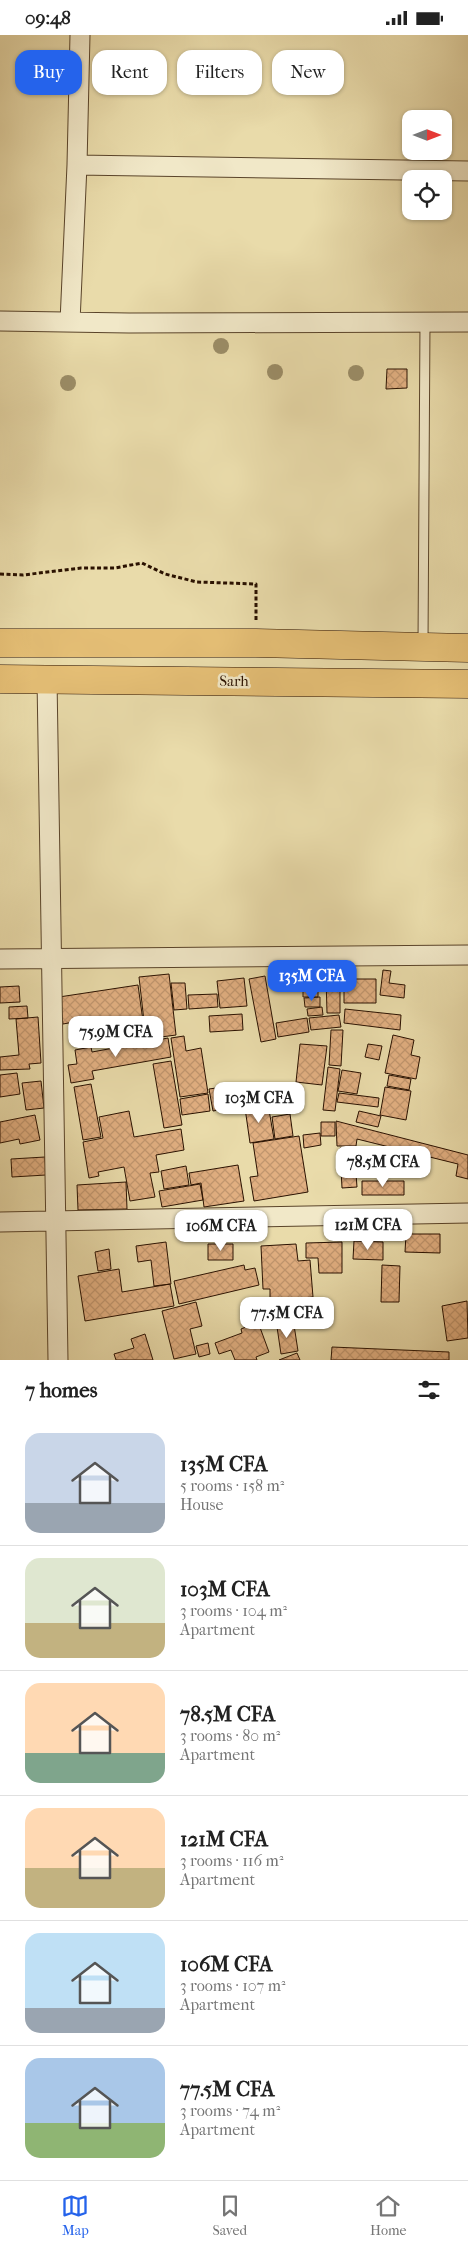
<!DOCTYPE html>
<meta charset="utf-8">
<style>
:root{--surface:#fff;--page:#f6f6f6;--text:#222;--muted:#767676;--line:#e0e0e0;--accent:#2563eb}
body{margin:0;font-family:"IM FELL French Canon",serif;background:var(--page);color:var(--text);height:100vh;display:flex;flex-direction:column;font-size:19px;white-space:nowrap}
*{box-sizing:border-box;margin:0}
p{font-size:16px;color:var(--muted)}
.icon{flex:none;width:28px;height:28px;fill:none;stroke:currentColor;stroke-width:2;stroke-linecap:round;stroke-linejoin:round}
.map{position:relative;height:1325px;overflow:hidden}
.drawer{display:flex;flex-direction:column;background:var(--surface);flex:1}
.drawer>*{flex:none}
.banner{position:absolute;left:15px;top:15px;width:439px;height:45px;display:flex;gap:10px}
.needle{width:32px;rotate:90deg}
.buttons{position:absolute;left:402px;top:75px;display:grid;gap:10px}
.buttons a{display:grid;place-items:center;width:50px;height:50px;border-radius:10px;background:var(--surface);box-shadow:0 1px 4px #0004;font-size:25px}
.price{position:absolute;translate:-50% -42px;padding:0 11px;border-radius:10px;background:#fff;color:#222;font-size:16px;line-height:32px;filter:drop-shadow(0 1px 2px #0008)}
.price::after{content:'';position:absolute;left:50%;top:30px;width:15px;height:11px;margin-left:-8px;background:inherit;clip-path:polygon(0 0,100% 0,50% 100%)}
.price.selected{background:var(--accent);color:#fff}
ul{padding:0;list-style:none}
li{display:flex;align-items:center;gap:15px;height:125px;padding:0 25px}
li+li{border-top:1px solid var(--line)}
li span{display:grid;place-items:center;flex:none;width:140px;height:100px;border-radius:15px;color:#555}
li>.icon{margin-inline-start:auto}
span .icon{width:60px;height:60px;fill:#fffc;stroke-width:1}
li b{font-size:21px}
h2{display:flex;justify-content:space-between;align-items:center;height:60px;padding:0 25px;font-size:21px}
.pill{padding:0 18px;border-radius:15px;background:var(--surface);box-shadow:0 1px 4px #0004;font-size:18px;line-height:45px}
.pill.selected{background:var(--accent);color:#fff}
.status{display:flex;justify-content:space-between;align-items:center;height:35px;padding:0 25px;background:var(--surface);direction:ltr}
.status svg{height:14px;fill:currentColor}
.menu{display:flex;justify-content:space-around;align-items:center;height:70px;border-top:1px solid var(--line);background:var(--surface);font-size:14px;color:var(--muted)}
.menu a{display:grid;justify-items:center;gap:2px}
.menu .selected{color:var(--accent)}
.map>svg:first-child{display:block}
.building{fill:url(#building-cross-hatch);stroke:#2a1100}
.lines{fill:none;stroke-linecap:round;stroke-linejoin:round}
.lane-casing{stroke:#5a442a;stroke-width:11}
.street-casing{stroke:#5a442a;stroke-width:21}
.highway-casing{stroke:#2a1100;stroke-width:29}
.path{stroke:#2a1100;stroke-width:3;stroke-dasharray:4 2.5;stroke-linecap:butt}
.lane{stroke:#f1e8c8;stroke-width:9}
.street{stroke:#f1e8c8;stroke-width:19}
.highway{stroke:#e4be75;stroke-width:28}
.tree{fill:#9b8d67}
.labels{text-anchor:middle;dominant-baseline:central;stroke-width:5;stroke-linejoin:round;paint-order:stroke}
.street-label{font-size:15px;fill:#2a1100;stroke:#f1e8c8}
</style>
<div class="status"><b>09:48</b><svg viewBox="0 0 49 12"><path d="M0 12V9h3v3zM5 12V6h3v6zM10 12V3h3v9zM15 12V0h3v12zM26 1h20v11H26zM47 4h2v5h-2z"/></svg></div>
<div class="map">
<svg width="468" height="1325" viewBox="0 0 468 1325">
<defs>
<pattern id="building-cross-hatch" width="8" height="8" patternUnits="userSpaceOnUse" patternTransform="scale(1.25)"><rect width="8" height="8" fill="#e1af81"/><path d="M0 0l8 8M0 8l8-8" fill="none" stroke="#c1966e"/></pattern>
</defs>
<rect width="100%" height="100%" fill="#e9dbaa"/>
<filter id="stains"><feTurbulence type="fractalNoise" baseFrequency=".004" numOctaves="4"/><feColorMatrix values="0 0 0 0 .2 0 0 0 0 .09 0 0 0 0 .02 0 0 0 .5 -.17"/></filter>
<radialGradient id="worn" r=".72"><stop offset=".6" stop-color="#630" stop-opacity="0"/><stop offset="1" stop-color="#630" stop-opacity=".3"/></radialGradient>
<path class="building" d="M387,334H407V353L386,354Z
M383,935L391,936L389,948L405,950L404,963L380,960Z
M169,939L176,1000L146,1004L139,942Z
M265,941L276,1004L261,1007L249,944Z
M303,941H318V952H303Z
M326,942H340V978H327Z
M244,943L247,971L220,973L217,946Z
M344,944H376V968H344Z
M171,948H185L187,974L174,975Z
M138,950L144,993L133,995L131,988L100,992L102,1003L77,1007L74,987L63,989L59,962Z
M19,951L20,967L0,968V952Z
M303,953H318V962H303Z
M217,959L218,972L189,974L188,960Z
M320,962V972H305L304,963Z
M27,971L28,983L9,984V972Z
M322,972L323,980L308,981L307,974Z
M345,974L401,980L400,995L344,988Z
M242,979L243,995L210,997L209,981Z
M339,980L341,992L311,995L309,983Z
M38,982L41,1028L29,1029L30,1034L0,1035V1022L19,1020L16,984Z
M307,983L309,997L278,1002L276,988Z
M331,995H343L341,1031L329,1030Z
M393,1000L414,1005L411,1020L420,1022L416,1044L385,1038Z
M184,1001L186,1016L201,1013L208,1058L180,1062L171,1003Z
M168,1003L171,1022L92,1036L94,1044L71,1048L68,1030L77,1029L75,1015L91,1012L92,1017Z
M300,1009L327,1011L322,1050L296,1047Z
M368,1009L382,1011L379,1025L365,1022Z
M171,1026L182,1090L164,1093L153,1029Z
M328,1032L340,1034L335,1076L323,1075Z
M342,1035L361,1038L357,1059L338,1056Z
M17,1038L20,1059L0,1062V1040Z
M389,1040L411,1044L409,1055L387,1051Z
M41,1046L44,1073L26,1075L22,1048Z
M91,1049L101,1102L83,1105L74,1052Z
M245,1049L248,1070L213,1076L209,1054Z
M385,1052L411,1056L406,1085L380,1080Z
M339,1058L379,1063L378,1072L337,1067Z
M208,1059L210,1076L182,1080L180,1064Z
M268,1069L274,1104L250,1108L245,1073Z
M129,1076L134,1102L181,1094L184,1115L156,1120L159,1137L150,1138L155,1162L130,1166L124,1132L98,1137L99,1141L89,1143L83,1107L103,1103L99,1082Z
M359,1076L381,1081L378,1092L356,1087Z
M290,1079L293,1101L275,1104L272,1082Z
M35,1080L40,1105L20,1109L19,1104L0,1108V1087Z
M336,1086L468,1120V1144L456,1141L458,1129L357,1104L356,1111H337Z
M321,1087H335V1101H321Z
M320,1098L321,1110L304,1113L303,1100Z
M299,1101L308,1157L254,1166L250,1142L258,1141L253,1108Z
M354,1112L357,1152L342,1153L340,1113Z
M45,1122L46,1140L12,1142L11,1124Z
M238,1130L244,1166L204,1172L201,1148L191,1150L189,1138Z
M186,1131L189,1150L164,1154L161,1136Z
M362,1146H404V1160H362Z
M126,1147L127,1174L78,1175L77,1150Z
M200,1149L203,1165L162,1172L159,1156Z
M406,1199H440V1218L405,1217Z
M354,1206L383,1207V1225L353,1224Z
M166,1207L171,1249L154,1251L151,1225L138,1227L136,1211Z
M342,1207V1238H319L318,1223H306V1208Z
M208,1209H233V1225H208Z
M296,1209L298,1226L310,1225L313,1262L270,1266V1254H263L261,1211Z
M109,1214L111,1234L98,1236L95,1217Z
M244,1230L245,1235L255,1233L259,1250L179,1269L174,1246Z
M382,1230L400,1231L399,1267H381Z
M119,1234L122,1257L170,1249L174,1271L85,1286L78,1241Z
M467,1266L468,1303L447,1306L442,1271Z
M196,1267L202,1291L190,1294L196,1319L174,1324L162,1276Z
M258,1287L269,1317L256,1322L257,1325H235L231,1315L219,1319L215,1308L242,1298L241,1294Z
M294,1290L298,1316L281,1319L277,1292Z
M145,1299L153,1325H116L114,1319L134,1313L131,1304Z
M208,1308L210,1319L199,1322L196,1311Z
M332,1312L449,1317V1325H331Z
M297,1318L300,1325H279Z"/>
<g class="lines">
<defs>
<path id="lane" d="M423,609L425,287"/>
<path id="street" d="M77,130L468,136
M0,286L129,288L468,287
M70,287L77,130L80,0
M47,644L58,1325
M0,924L468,920
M0,1187L468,1178"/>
<path id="highway" d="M0,608H256L468,613
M0,644L468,649"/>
</defs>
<use href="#lane" class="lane-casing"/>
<use href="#street" class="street-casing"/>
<use href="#highway" class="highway-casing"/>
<path class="path" d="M0,539L23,540L81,533H115L142,528L165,539L197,547L256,549V585"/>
<use href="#lane" class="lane"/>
<use href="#street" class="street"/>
<use href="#highway" class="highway"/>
</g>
<g class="tree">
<circle cx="221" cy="311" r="8"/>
<circle cx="275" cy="337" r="8"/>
<circle cx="356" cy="338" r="8"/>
<circle cx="68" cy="348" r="8"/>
</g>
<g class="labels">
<g class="street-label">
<text transform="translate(234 646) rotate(1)">Sarh</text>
</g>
</g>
<rect width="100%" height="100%" filter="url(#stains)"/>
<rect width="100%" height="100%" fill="url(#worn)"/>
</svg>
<div class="buttons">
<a><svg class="needle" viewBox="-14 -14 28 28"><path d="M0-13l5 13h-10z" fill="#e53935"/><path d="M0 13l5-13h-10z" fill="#767676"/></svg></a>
<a><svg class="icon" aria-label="locate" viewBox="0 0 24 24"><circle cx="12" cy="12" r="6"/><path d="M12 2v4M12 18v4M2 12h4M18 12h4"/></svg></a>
</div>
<b class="price selected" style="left:312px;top:967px">135M CFA</b>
<b class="price" style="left:116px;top:1023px">75.9M CFA</b>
<b class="price" style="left:259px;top:1089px">103M CFA</b>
<b class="price" style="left:383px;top:1153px">78.5M CFA</b>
<b class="price" style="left:368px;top:1216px">121M CFA</b>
<b class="price" style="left:221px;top:1217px">106M CFA</b>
<b class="price" style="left:287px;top:1304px">77.5M CFA</b>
<div class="banner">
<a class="pill selected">Buy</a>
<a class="pill">Rent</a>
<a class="pill">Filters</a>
<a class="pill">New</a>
</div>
</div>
<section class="drawer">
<h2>7 homes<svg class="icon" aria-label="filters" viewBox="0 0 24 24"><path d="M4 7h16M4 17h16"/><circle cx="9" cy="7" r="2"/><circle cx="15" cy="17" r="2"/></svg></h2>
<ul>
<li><span style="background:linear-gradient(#c9d6e8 70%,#9aa5b1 0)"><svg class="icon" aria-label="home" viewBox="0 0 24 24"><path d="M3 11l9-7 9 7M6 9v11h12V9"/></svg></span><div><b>135M CFA</b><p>5 rooms · 158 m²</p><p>House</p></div></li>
<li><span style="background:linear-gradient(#dfe7d0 65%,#c2b280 0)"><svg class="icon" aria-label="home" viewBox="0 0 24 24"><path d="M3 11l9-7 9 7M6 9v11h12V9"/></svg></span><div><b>103M CFA</b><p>3 rooms · 104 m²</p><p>Apartment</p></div></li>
<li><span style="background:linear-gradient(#ffd9b3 70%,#7fa58c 0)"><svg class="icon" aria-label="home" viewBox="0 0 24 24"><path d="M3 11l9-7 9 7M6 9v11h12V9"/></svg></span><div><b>78.5M CFA</b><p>3 rooms · 80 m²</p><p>Apartment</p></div></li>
<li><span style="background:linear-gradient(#ffd9b3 60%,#c2b280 0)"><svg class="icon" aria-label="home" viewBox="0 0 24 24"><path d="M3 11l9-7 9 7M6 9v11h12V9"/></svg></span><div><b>121M CFA</b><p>3 rooms · 116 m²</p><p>Apartment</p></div></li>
<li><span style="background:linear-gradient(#bfe0f5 75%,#9aa5b1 0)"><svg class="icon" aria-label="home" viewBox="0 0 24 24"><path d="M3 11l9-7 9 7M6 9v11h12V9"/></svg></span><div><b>106M CFA</b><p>3 rooms · 107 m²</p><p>Apartment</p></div></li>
<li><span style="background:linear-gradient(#a9c7e8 65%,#8fb573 0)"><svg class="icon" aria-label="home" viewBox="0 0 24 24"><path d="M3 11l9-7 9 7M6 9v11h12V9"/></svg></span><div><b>77.5M CFA</b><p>3 rooms · 74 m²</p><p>Apartment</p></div></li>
</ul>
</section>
<nav class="menu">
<a class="selected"><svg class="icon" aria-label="map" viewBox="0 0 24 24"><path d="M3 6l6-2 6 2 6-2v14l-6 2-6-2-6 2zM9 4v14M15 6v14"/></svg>Map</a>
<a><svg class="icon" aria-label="saved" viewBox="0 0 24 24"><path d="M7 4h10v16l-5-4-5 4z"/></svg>Saved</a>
<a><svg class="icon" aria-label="home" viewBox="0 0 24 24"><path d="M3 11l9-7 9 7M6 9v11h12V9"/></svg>Home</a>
</nav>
